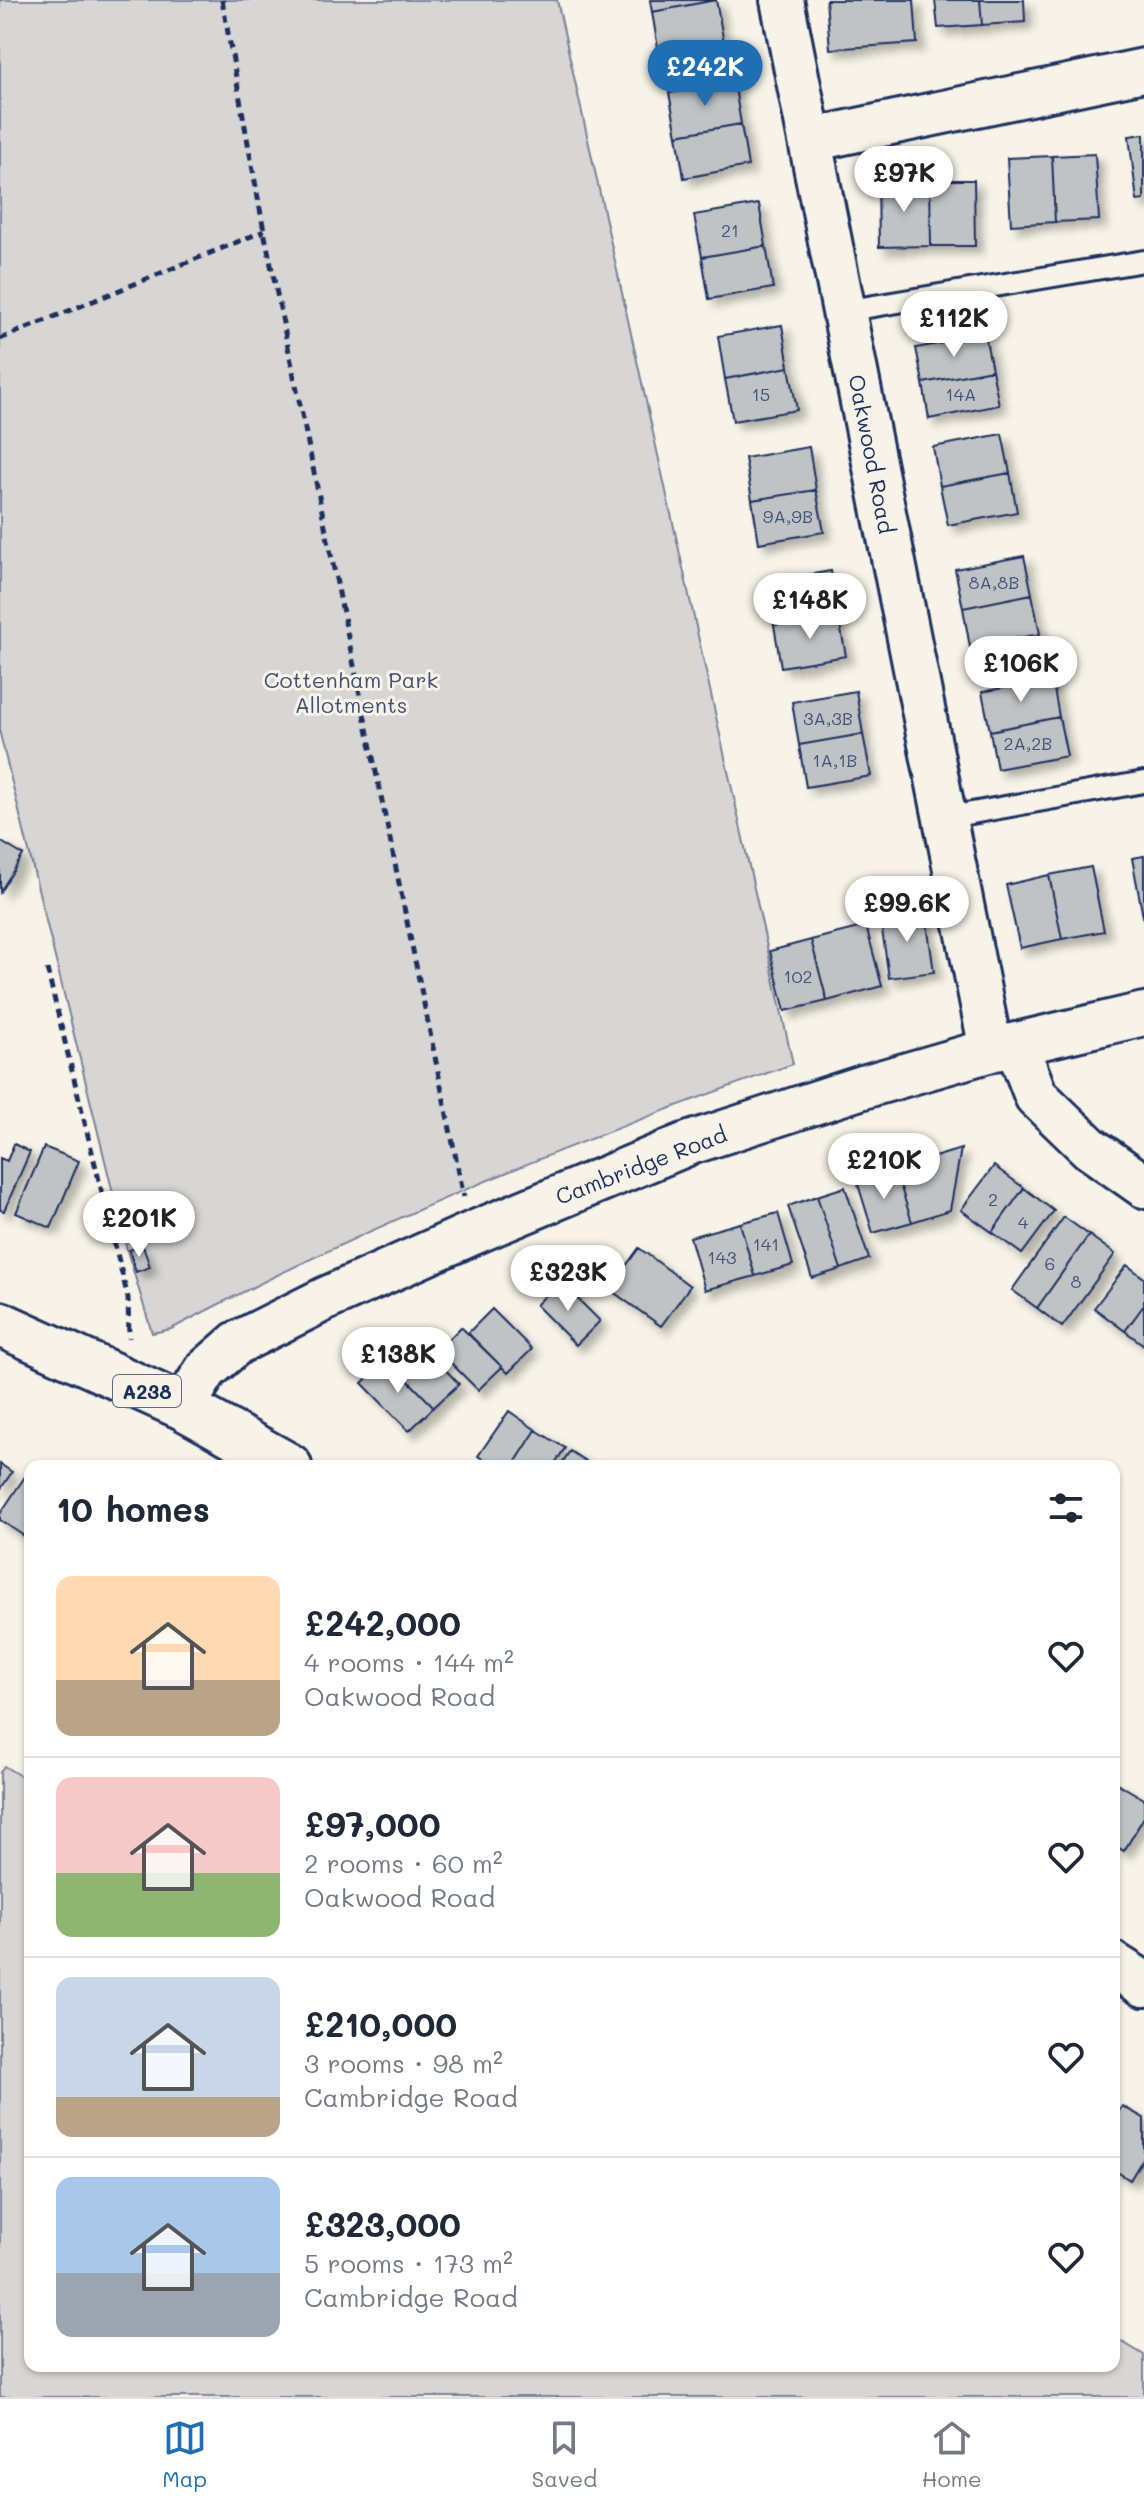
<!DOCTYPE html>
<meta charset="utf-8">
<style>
:root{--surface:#fff;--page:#f2f2f3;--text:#1f2937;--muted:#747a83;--line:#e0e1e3;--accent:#1f6fb2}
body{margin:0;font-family:Mali,sans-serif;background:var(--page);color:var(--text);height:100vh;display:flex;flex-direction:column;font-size:30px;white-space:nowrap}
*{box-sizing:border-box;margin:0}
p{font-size:26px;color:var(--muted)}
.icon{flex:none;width:44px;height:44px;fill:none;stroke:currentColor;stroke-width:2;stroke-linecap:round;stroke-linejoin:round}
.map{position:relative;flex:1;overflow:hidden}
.panel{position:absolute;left:24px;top:1460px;width:1096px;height:912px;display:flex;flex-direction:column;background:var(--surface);border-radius:16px;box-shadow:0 2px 6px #0004}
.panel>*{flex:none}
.price{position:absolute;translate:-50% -68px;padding:0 18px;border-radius:28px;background:#fff;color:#222;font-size:26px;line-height:52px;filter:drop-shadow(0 2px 4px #0008)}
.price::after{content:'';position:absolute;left:50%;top:48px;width:24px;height:18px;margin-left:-12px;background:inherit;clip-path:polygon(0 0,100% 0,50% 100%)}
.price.on{background:var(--accent);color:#fff}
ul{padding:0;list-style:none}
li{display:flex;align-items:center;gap:24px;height:200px;padding:0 32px}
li+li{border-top:2px solid var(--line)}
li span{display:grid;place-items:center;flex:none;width:224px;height:160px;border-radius:16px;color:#555}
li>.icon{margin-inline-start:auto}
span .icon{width:96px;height:96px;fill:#fffc;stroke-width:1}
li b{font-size:34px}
h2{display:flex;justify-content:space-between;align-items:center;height:96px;padding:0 32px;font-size:34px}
.dock{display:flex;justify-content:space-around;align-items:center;height:112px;border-top:2px solid var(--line);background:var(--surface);font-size:22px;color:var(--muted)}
.dock a{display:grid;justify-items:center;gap:4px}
.dock .on{color:var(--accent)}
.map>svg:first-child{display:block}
.green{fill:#d7d6d4;stroke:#798299;stroke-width:2}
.building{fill:#c0c3c5;stroke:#1b2f5e;stroke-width:2;filter:url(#shadow)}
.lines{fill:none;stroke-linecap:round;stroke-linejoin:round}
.lane-casing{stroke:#1b2f5e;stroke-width:26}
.street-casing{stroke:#1b2f5e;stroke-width:48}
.primary-casing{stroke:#1b2f5e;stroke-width:50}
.path{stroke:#1b2f5e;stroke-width:5;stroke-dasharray:8 6;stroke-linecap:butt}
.lane{stroke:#f7f3e8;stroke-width:20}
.street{stroke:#f7f3e8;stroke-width:42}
.primary{stroke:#f7f3e8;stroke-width:44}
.labels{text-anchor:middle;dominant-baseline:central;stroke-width:6;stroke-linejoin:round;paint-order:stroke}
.number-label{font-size:18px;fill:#445478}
.shield{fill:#f7f3e8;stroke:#5d6a87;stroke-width:2}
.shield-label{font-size:20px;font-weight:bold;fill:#1b2f5e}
.street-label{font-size:22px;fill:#1b2f5e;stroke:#f7f3e8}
.park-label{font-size:22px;fill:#415076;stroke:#f7f3e8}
</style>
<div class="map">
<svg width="1144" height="2397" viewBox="0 0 1144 2397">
<defs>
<filter id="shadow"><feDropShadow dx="7" dy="7" stdDeviation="4" flood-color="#0004"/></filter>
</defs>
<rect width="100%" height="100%" fill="#f7f3e8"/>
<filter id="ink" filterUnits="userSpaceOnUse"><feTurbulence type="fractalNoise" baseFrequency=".0125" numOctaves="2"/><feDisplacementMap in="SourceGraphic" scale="16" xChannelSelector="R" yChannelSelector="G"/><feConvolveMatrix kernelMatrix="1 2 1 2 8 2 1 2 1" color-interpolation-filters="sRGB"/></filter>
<g filter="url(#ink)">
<path class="green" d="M0,0H557L793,1064C579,1139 371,1223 171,1329L152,1333L127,1250L0,734Z
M4,1766L30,1782V2366H1114V2337L1144,2355V2397H0V1772Z"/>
<path class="building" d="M650,0H716L652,12Z
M716,0L724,43L659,54L652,12Z
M826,0H914L917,43L830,49Z
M935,0H980L982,25L938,28Z
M980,0H1024L1025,22L982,25Z
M734,82L741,124L677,135L669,93Z
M741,124L748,166L684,178L677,135Z
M1144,134V200L1137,201L1129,136Z
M1095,154L1099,220L1055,222L1052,156Z
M1052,156L1055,222L1011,225L1007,158Z
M930,180L931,246L879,247L878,181Z
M930,180H974L975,246H931Z
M759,204L766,246L702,257L694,215Z
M766,246L773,288L709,299L702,257Z
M782,325L789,367L725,379L718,336Z
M985,335L992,370L923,383L916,348Z
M789,367L797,410L733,421L725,379Z
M992,370L999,405L929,419L923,383Z
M1002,434L1010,473L940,486L933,447Z
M809,447L816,490L752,500L745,458Z
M1010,473L1017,512L948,525L940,486Z
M816,490L824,532L759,543L752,500Z
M1024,556L1032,594L963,608L955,569Z
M831,571L838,614L774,625L766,582Z
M1032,594L1040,634L970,647L963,608Z
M838,614L846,656L781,667L774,625Z
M1052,678L1059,717L990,731L982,692Z
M856,691L863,734L799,745L792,702Z
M1059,717L1067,756L997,769L990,731Z
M863,734L871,776L806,787L799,745Z
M0,841L23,855L0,892Z
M1144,856V922L1132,858Z
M1091,867L1104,931L1062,939L1049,875Z
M1049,875L1062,939L1020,948L1006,885Z
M925,910L934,972L889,978L880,916Z
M866,926L882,986L827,1001L811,940Z
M811,940L827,1001L785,1011L770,951Z
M14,1144L30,1152L4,1211L0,1210V1158L7,1161Z
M44,1147L79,1161L51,1228L16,1213Z
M961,1149L950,1210L912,1222L895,1169Z
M994,1166L1024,1188L992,1232L961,1210Z
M895,1169L912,1222L873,1233L857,1181Z
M845,1187L869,1259L841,1269L817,1196Z
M1024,1188L1054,1211L1022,1254L992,1232Z
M817,1196L841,1269L812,1278L788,1206Z
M778,1213L793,1265L755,1276L740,1223Z
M1064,1217L1089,1235L1037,1308L1012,1290Z
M740,1223L755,1276L705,1290L690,1237Z
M1089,1235L1115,1254L1062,1327L1037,1308Z
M143,1246L150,1267L136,1272L129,1250Z
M639,1248L690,1286L661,1326L609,1289Z
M1127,1265L1144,1278V1305L1125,1331L1094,1308Z
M560,1281L600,1321L576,1345L536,1305Z
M1144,1305V1345L1125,1331Z
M492,1309L532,1349L508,1373L468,1333Z
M461,1327L502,1367L478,1390L438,1350Z
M420,1343L459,1384L434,1407L395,1367Z
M387,1359L434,1407L409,1431L362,1383Z
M509,1411L536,1430L513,1466H493L478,1456Z
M536,1430L565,1448L553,1466H513Z
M570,1451L593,1466H560Z
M0,1464L12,1472L0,1490Z
M30,1469V1540L0,1520V1514Z
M1115,1782L1144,1799V1817L1124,1851L1114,1845Z
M1122,2106L1144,2118V2157L1130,2180L1114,2170V2119Z"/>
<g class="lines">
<defs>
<path id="lane" d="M844,311L1144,261
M944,818L1144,782"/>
<path id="street" d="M782,0L991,1050
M810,140L1144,70
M1016,1044L1036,1096L1090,1148L1144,1186
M183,1407L206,1370L237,1343L325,1299L473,1233L687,1144L863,1087L991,1050L1144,1014"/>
<path id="primary" d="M0,1324L183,1407L289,1466
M1114,1965L1144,1984"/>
</defs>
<use href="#lane" class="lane-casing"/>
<use href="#street" class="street-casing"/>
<use href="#primary" class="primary-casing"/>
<path class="path" d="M222,0L264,231L464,1197
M0,339L264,231
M47,969L128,1298L129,1338"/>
<use href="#lane" class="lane"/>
<use href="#street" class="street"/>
<use href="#primary" class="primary"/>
</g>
</g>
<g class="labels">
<g class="number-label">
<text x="730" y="230">21</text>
<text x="761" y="394">15</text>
<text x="961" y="394">14A</text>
<text x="788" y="516">9A,9B</text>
<text x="994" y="582">8A,8B</text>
<text x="828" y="718">3A,3B</text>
<text x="1028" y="743">2A,2B</text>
<text x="835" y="760">1A,1B</text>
<text x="798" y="976">102</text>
<text x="993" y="1199">2</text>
<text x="1023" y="1222">4</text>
<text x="766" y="1244">141</text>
<text x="722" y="1257">143</text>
<text x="1050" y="1263">6</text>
<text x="1076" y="1281">8</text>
</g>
<rect class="shield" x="113" y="1375" width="68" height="32" rx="6"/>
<g class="shield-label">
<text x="147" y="1391">A238</text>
</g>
<g class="street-label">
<text transform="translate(872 454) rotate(79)">Oakwood Road</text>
<text transform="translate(641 1165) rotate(-21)">Cambridge Road</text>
</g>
<g class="park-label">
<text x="351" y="679">Cottenham Park<tspan x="351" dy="25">Allotments</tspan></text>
</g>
</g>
</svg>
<b class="price on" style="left:705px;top:108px">£242K</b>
<b class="price" style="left:904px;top:214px">£97K</b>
<b class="price" style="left:954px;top:359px">£112K</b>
<b class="price" style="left:810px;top:641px">£148K</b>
<b class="price" style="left:1021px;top:704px">£106K</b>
<b class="price" style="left:907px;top:944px">£99.6K</b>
<b class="price" style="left:884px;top:1201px">£210K</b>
<b class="price" style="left:139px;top:1259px">£201K</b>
<b class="price" style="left:568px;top:1313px">£323K</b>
<b class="price" style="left:398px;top:1395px">£138K</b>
<section class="panel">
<h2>10 homes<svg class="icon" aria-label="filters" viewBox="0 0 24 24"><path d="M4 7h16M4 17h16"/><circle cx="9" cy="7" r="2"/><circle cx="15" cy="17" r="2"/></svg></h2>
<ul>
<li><span style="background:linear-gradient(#ffd9b3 65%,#b9a48a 0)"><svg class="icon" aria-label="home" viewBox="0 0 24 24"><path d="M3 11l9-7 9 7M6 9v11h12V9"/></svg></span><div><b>£242,000</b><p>4 rooms · 144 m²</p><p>Oakwood Road</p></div><svg class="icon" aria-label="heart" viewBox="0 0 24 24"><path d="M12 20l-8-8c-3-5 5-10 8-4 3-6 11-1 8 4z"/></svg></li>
<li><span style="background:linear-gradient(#f6c9c9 60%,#8fb573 0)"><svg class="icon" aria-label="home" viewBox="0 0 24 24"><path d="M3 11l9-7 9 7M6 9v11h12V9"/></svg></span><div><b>£97,000</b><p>2 rooms · 60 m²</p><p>Oakwood Road</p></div><svg class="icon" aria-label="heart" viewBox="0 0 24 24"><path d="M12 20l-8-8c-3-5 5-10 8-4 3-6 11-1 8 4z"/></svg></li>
<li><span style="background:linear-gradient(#c9d6e8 75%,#b9a48a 0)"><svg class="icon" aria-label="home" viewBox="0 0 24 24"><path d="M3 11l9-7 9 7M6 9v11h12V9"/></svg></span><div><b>£210,000</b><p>3 rooms · 98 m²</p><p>Cambridge Road</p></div><svg class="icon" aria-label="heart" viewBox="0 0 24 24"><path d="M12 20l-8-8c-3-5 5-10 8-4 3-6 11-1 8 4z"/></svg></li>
<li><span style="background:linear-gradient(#a9c7e8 60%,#9aa5b1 0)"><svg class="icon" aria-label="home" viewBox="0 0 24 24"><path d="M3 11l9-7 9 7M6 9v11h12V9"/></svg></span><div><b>£323,000</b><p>5 rooms · 173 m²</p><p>Cambridge Road</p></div><svg class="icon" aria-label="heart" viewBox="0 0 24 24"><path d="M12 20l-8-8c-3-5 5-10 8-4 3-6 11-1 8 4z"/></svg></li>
</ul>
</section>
</div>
<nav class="dock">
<a class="on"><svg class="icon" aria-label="map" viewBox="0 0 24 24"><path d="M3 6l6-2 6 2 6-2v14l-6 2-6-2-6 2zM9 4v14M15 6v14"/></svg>Map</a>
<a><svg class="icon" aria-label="saved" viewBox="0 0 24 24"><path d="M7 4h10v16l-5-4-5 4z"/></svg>Saved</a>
<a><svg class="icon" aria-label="home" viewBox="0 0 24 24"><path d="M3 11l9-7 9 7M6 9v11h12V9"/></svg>Home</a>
</nav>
